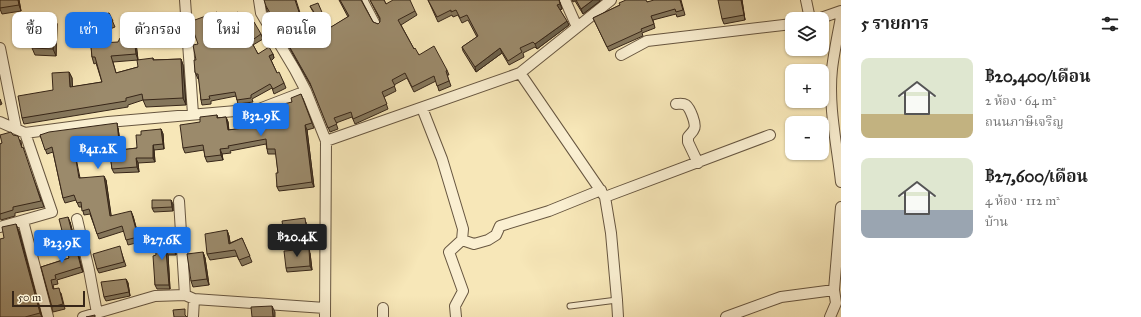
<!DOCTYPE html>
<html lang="th">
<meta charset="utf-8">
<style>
:root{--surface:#fff;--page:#f6f6f6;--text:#222;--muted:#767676;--accent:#1a73e8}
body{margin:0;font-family:"IM FELL Great Primer","Noto Serif Thai",serif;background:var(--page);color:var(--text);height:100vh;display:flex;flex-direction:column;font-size:15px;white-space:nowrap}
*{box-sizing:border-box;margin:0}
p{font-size:13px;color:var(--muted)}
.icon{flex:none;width:22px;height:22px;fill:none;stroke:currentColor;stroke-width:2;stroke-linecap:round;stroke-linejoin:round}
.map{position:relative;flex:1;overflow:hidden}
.sheet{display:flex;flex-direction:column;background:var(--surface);width:300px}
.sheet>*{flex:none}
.top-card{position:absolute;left:12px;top:12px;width:380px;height:36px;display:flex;gap:8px}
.controls{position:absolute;left:785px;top:12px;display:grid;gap:8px}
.controls a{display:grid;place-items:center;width:44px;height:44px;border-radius:8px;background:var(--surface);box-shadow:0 1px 3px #0004;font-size:20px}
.scale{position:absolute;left:12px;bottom:10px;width:73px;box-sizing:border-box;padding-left:4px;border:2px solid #372618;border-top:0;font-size:11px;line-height:14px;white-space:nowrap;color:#372618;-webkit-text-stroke:3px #faefd1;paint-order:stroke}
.price{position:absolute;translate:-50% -34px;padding:0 9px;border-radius:4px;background:var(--accent);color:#fff;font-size:13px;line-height:26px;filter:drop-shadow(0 1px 2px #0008)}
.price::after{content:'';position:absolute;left:50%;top:24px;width:12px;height:9px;margin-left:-6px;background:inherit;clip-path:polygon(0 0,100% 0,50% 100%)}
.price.selected{background:#222;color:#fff}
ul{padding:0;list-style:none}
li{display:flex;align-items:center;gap:12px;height:100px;padding:0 20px}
li span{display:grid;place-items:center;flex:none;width:112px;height:80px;border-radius:8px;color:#555}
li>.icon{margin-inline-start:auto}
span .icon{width:48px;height:48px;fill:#fffc;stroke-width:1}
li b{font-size:17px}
h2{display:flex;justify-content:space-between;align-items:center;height:48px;padding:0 20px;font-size:17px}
.chip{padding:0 14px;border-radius:8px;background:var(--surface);box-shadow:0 1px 3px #0004;font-size:14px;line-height:36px}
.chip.selected{background:var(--accent);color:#fff}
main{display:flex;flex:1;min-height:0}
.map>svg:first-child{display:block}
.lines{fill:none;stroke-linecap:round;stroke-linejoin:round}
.service-casing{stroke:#675640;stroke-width:7}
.minor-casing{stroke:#675640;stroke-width:12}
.service{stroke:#faefd1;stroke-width:5}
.minor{stroke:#faefd1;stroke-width:10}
.wall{fill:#85775c;stroke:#372618}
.shaded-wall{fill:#6c614b;stroke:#372618}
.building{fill:#9b8a6b;stroke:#372618}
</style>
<main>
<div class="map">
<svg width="841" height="317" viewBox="0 0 841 317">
<rect width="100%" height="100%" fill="#f7e7b8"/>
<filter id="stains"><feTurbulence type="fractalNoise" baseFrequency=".005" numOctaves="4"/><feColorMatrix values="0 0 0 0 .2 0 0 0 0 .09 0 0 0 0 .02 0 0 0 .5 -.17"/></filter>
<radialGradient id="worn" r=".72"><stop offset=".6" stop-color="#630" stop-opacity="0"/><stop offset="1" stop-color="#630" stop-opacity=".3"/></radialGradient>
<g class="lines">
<defs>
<path id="service" d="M365,0L378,25
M570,306L617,300"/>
<path id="minor" d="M185,0L193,114
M259,0L261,13L295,70L306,91L326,141L325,317
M565,0L577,27
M806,0L810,19
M841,17C838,34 834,52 832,69C828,106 837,145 841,182
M818,19L841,11
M0,48L16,128
M621,55L647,41L792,24
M520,73L605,197L611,233L617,300L618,317
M676,104C679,104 683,103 686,105C690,108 697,125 694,129C693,132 690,134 688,137V142L698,163
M422,108L442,159L463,229L462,240L449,252L463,291L455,306L456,317
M0,122L25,133L108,122L259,109L306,91
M326,141L520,73L611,0
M605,197L770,135
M179,201L185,295
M77,219L89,270L97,313
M23,221L48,317
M0,227L52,212L25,133
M462,240L474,244L488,240L496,235L500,226L549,211L601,190
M383,308V317
M83,317L155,296L185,295L194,299L325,308
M193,317L194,299
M726,317L781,297L834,290
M830,317L836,303L834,290L841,207"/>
</defs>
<use href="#service" class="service-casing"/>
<use href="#minor" class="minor-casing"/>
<use href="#service" class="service"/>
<use href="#minor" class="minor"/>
</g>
<path class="wall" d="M0,0H19L21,11L2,14L0,9Z
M296,0L301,16L278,29L267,11L266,6Z
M339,0H361L373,22L378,24L380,22V20L370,0H384L386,4L415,11L417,15L401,25L414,49L419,55L447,70L449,75H447L451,86L439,91L436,81L414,92L407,78L394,85L396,91L384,97L388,109L355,124L352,117L336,123L338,129L330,132L312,88L286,42L284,37L318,35L348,17Z
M428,0H559L562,9L560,10L569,25L537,49L535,47L523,53L524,57L509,65L502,53L476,72L463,51L462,47L477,37L468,20L462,23L458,15L453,17L452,15L438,22Z
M572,0H600V1L583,14L575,1L573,2Z
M681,0L685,15L677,17L676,14L653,20L655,28L642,33L643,36L609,51L593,18L620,5L647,2Z
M742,0L745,20L724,24L722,19Z
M310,6L327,24L328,28L325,30L312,10Z
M109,13L115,27L100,33L101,43H136L138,60L113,62L116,73L138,67L153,58L154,60L181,59L183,65L186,105L146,107L143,100L128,105V107L24,124L22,118L53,90L69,72L72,78V87L102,82L96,63L94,64L92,57L90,32L88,28Z
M54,17L57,24L56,56L35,55L32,48Z
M220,21L247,27L261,34L263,39L253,45L258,54H273L274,58L271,60L277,73L284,83L286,88L274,94L272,88L252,99L253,102L238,104L236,96L211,101V104L202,105L201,100L199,79H198L195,72L198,44Z
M301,94L314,128L307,130L314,187L279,191L277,187L278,173L276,154H268L266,144L230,151L231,153L222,154L223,160L207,162L205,157L204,150L185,153L183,148L200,122L217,115L218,118L226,117L228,122L229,130L244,128L292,102Z
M0,99L2,104L0,105Z
M118,128L121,150L137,148L141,135L161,129L163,134L164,149L154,150L155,162L138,163L139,172L114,173L112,169L110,152L98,153V150L75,153L80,178L106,180L111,216H133L140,242L128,245L124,231L99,239L90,214L84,215L82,207H79L76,200L65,203L63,198L53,152L47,154L40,135Z
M13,135L21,141L22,148L44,207L15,213V216L1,220L0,218V144L2,143Z
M173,204V211L154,212L152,208Z
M70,222L83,272L57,280L58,284L53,285L54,289L61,293L65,309L53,312L41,267L69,258Z
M306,222L308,235L285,239L284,234Z
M227,230L229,236L230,243L242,238L252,262L242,266L237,256L210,260L207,254Z
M19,231L42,317H0L4,238Z
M175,244L176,255H168L170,289H157L155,285L156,255Z
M121,251L126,266L99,273L97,269Z
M203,252L205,258L209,285L193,287L191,281Z
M310,253L312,270L287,272L286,268Z
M126,279L128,283L130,296L106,301L104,297Z"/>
<path class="shaded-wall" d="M18,0H19L21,11L19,5Z
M559,0L562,9L559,10L557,5Z
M593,0H600V1L583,14L581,9Z
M741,0H742L745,20Z
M54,17L57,24L56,56L53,49Z
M567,21L569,25L537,49L535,44Z
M98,27L100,33L102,50L100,43Z
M134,37L136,43L138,60L136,54Z
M500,48L502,53L476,72L475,67Z
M273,54L274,58L271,61L269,56Z
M181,59L183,65L186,105L183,98Z
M69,72L72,78L73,93L70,87Z
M226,117L228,122L229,135L228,130Z
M117,123L118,128L122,154L120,150Z
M305,125L307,130L314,187L312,182Z
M161,129L163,134L164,149L163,144Z
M153,145L154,150L155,162L153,158Z
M220,149L222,154L223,160L221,155Z
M136,158L138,163L139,172L137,167Z
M104,176L106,180L112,221L110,216Z
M171,200L173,204V211L172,207Z
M131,211L133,216L140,242L138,237Z
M68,217L70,222L83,272L81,267Z
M16,224L19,231L42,317L40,313Z
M227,230L229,236L231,249L229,244Z
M174,239L175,244L176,255L174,251Z
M309,249L310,253L312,270L310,266Z
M166,251L168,255L170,289L169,285Z
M203,252L205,258L209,285L207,279Z
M126,279L128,283L130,296L129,292Z
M272,306L275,312V317H273Z"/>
<path class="building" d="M0,0H18L19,5L0,8Z
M264,0H295L299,12L277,25L266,6Z
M340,0H361L373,22L378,24L380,22V18L370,0H384L386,4L393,0H410L415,11L398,20L414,49L415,48L419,55L434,46L447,70L446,71L449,81L437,86L434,76L412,87L405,73L392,80L395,86L382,92L387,104L353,119L351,112L334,118L337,124L328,128L310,83L284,37L310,20L318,35L349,16Z
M428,0H559L560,4L557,5L567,21L535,44L533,42L520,48L522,52L508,61L500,48L475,67L462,47L478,36L467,15L460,18L456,10L451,12V10L437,17Z
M576,0H593L581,9Z
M626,0H646L647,2L654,0H680L683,10L676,12L675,9L651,16L654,24L641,29L642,31L607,47L593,18L620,5L619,3Z
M718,0H741L744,15L722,19Z
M318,3L327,24L323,26L310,6Z
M217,12L220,22L238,12L247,27L254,22L261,34L251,41L258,54L269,47L273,54L269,56L277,73L279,72L284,83L273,89L270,84L251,95V98L237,100L235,92L209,96L210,99L201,100L198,74H196L195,72L194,60H196L193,45L198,44L192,27V21Z
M109,13L113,21L98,27L100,43L118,42L120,38L134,37L136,54L111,56L116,73L138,67L137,60L153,58V60L181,59L183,98L143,100L142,94L126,98V101L22,118L18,96L53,90L52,73L69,72L70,87L102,82L95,57H92L89,28H88L89,16H100Z
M33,17H54L53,49L32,48Z
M301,94L312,123L305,125L312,182L277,187L276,173H278L275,149H267L266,139L228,146L229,148L220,149L221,155L205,157L203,145L183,148L180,125L200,122V117L217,115V118L226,117L228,130L244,128L241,114L292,102L291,98Z
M117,123L120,150L137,148L136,135H141V131L161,129L163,144L153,145V158H136L137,167L112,169L109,148H97V146L74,148L79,178H80L104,176L110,216L131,211L138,237L126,240L122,226L97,234L89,209L82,211L81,202L77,203L74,195L63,198L52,147L45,150L40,135L49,132Z
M11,132L13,135L18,136L22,148L23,147L41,201L13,207V210L0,214V144L2,143L0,135Z
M152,200H171L172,207L152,208Z
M68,217L81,267L55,275L56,279L51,280L53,289L59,288L63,304L52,307L41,267L69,258L59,219Z
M305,218L307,231L284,234L282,221Z
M16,224L40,313L25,317H0V239L4,238L2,227Z
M227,230L229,244L242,238L250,256L239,260L235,250L207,254L205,234Z
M174,239V251H166L169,285H155L153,256L156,255L155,241Z
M120,246L124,262L97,269L93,254Z
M309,249L310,266L286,268L284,251Z
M203,252L207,279L191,281L187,254Z
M126,279L129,292L104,297L101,282Z
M272,306L273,317H252L251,307Z
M185,309V315L187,317H174L173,310Z
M95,315V317H86Z"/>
<rect width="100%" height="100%" filter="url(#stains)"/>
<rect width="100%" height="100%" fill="url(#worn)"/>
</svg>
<div class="controls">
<a><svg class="icon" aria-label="layers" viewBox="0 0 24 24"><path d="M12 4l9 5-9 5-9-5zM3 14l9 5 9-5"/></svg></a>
<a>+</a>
<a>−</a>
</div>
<div class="scale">50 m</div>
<b class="price" style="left:261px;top:137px">฿32.9K</b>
<b class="price" style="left:98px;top:170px">฿41.2K</b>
<b class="price selected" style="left:297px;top:258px">฿20.4K</b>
<b class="price" style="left:162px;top:261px">฿27.6K</b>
<b class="price" style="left:62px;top:264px">฿23.9K</b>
<div class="top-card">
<a class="chip">ซื้อ</a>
<a class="chip selected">เช่า</a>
<a class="chip">ตัวกรอง</a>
<a class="chip">ใหม่</a>
<a class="chip">คอนโด</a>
</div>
</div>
<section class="sheet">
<h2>5 รายการ<svg class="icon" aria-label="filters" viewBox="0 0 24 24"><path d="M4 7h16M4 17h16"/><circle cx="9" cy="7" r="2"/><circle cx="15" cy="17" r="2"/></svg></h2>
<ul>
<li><span style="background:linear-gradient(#dfe7d0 70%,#c2b280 0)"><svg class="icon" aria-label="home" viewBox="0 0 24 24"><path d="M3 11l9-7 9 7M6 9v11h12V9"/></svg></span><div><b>฿20,400/เดือน</b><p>2 ห้อง · 64 m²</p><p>ถนนภาษีเจริญ</p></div></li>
<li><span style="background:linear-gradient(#dfe7d0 65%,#9aa5b1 0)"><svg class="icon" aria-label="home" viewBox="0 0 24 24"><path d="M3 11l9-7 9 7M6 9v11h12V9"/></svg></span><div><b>฿27,600/เดือน</b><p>4 ห้อง · 112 m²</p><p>บ้าน</p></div></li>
</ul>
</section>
</main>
